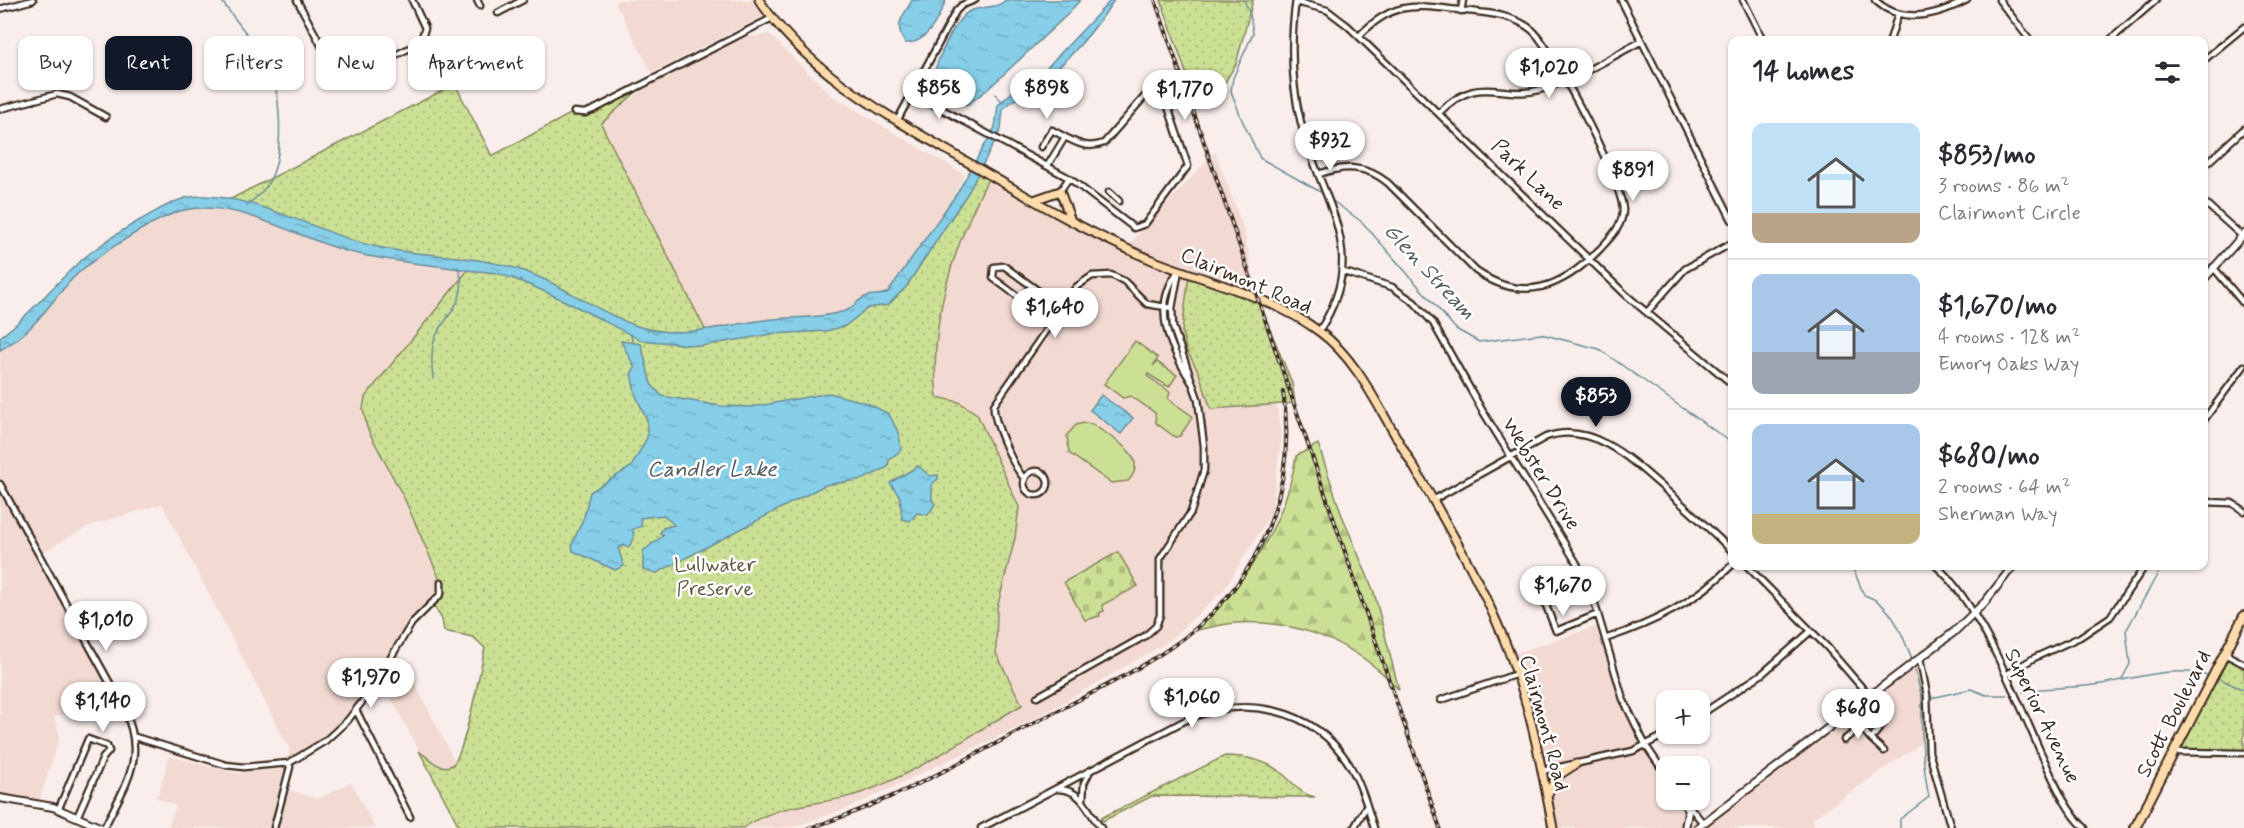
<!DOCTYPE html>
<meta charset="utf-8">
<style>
:root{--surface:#fff;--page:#f7f7f7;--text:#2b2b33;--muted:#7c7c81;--line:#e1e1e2;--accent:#111827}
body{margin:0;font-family:Mynerve,sans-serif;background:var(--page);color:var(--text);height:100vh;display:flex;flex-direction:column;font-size:22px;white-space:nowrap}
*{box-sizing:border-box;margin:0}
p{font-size:20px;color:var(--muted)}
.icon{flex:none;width:33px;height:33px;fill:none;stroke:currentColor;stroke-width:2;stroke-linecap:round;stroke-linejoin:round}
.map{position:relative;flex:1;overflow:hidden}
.side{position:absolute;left:1728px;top:36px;width:480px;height:534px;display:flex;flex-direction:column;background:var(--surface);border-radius:12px;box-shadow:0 2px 4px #0004}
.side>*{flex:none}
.top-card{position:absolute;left:18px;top:36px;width:570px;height:54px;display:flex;gap:12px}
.controls{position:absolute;left:1656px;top:690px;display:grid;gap:12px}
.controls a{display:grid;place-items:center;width:54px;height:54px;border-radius:12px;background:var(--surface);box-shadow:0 2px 4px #0004;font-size:30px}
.price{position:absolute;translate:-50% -51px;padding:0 14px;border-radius:21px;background:#fff;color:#222;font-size:20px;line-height:39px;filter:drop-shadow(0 2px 3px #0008)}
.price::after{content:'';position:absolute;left:50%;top:36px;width:18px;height:14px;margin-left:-9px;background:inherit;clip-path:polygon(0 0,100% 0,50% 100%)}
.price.active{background:var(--accent);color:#fff}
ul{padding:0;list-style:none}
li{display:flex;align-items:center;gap:18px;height:150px;padding:0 24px}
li+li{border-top:2px solid var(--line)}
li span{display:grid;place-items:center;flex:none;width:168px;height:120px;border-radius:12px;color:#555}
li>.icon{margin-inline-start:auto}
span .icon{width:72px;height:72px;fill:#fffc;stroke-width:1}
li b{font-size:26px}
h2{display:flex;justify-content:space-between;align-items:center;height:72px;padding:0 24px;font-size:26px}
.chip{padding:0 21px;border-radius:12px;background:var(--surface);box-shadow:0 2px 4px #0004;font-size:21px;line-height:54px}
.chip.active{background:var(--accent);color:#fff}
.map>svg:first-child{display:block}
.built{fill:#f2dad3}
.green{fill:#cce095;stroke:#84855a;stroke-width:1.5}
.forest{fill:url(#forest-firs);stroke:#84855a;stroke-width:1.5}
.cemetery{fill:url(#cemetery-stones);stroke:#84855a;stroke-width:1.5}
.park{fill:url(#park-dots);stroke:#84855a;stroke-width:1.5}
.water{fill:url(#water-ripples);stroke:#698c98;stroke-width:1.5}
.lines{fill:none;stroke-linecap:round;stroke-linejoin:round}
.stream{stroke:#698c98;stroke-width:1.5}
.street-casing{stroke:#3b2a1e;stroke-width:9}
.secondary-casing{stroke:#3b2a1e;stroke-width:10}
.primary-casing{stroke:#3b2a1e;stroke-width:11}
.highway-casing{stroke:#3b2a1e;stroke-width:12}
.street{stroke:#fff;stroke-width:4.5}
.secondary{stroke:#fff;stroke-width:6}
.primary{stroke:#fedbac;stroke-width:7}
.highway{stroke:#fedbac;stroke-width:8}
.rail-casing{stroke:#3b2a1e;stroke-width:4}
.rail{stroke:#fff;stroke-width:1.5;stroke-dasharray:4.5;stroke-linecap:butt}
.labels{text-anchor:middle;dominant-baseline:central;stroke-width:5;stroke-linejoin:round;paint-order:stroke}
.street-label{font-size:21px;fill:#3b2a1e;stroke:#fff}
.park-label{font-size:21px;fill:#5f583c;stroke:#fff}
.water-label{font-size:22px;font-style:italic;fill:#525b5b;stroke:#fff}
</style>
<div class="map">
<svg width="2244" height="828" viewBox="0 0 2244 828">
<defs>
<pattern id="forest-firs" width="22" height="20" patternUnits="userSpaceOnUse" patternTransform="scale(1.5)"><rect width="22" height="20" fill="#cce095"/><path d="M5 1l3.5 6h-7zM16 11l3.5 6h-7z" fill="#b0c080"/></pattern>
<pattern id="cemetery-stones" width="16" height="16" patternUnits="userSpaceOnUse" patternTransform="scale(1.5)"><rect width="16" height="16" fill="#cce095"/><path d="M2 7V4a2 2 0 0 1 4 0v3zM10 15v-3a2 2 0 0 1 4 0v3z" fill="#b0c080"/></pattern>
<pattern id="park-dots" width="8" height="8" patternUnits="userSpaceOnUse" patternTransform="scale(1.5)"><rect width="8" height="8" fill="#cce095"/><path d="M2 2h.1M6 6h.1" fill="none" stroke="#b0c080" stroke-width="1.8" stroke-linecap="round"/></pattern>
<pattern id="water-ripples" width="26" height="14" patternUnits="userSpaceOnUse" patternTransform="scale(1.5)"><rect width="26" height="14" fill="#87cee9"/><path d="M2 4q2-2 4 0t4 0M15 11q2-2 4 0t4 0" fill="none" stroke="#75b1c7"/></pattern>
</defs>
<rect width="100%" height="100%" fill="#f9eeeb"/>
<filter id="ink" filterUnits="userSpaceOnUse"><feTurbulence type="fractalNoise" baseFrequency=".0167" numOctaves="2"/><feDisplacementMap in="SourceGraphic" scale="12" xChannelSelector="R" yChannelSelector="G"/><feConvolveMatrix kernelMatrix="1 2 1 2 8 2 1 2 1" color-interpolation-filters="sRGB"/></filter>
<g filter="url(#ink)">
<path class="built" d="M619,0H761L769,13L652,73L615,2Z
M769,34L831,95L965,175L921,251L891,293L866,301L848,313L830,318L744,332L829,323L846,317L869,302L881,300L893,294L952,208L976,167L1086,231L1174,268L1128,246L1215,152L1243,227L1273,371L1281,440L1272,512L1224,590L1166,643L1029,722L851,807L796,826L777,828H460L381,679L399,652L455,762L463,743L485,648L457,591L428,606L417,616L369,693L348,720L325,741L289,763V748L162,504L91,525L38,555L118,698L54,717L60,736L38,804L0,793V344L28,322L66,279L95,256L170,210L208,203L244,209L358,247L509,273L645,334L657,337H708L601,124L643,89L736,39Z
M1601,625L1617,680L1645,746L1666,775V800H1685L1702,823L1832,731L1917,660L1931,697L1930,737L1813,818L1814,828H1546L1555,825L1510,655Z
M169,756L235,773L284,769L271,828H168L176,806L155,797L159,793Z
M351,782L375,828H274L285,789L318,799Z"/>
<path class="green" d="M1135,341L1158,358L1153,366L1157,362L1177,375L1169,387L1148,374L1147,376L1170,392L1168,399L1191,415L1192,418L1180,436L1175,437L1156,423L1155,413L1131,396L1123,398L1104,384Z
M1084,423L1092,424C1110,437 1152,456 1128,481L1111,483L1069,453L1067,435L1076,425Z"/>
<path class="forest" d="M1318,444L1341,513L1374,592L1399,690C1357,643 1297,619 1235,623C1221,624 1207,628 1194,631C1244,585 1286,524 1296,456Z"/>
<path class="cemetery" d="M1118,552L1138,586L1102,605L1104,611L1099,613L1100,616L1085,620L1064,582Z"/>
<path class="park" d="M1161,0H1253L1236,64L1221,89L1197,105Z
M455,84L492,156L574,112L585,113L645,84L601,124L709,337L807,325L893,295L976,167L990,175C955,243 928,319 937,397L959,402L977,414L1019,507L1015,538L997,608L996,653L1022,705C971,734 924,769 869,790C825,808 786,798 743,828H460L419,751C427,757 441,772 452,765C464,758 481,666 485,648L473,637L444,631L442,619L432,603L439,598L441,582L405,500L367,428L363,409L365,397L472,265L389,254L221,204Z
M1189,274L1258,300L1292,383L1295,403L1211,409L1199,373L1186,349L1182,331Z
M2231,654L2244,663V751L2179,750Z
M1225,756C1247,756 1267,760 1284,775C1296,785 1299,794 1315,797L1152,796L1103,821L1101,818Z"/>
<path class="water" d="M912,0H946C939,17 927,45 905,43C893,23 903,18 912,0Z
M1006,0H1080L1068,14L987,90L967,105L946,100L932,86C931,71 955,17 970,11C982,6 996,9 1006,0Z
M1111,0H1114C1095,30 1068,60 1041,83C1029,94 1015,97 1003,109L1001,129L969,191L906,287L888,305L868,308L845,326L826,331L772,334L701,346L641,340C597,318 552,292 506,276C494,271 479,272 466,270C428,264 391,262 354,253C300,241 227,191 172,214C145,225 93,258 73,278C47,306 35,331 0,350V337C27,318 47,292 71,270C92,249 116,234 142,219C155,212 170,202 185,198C231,186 312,228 358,242C408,257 461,253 511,267C555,279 592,309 634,325C681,342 726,323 773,319C797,317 822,318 845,311C854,308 857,300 865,297C873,293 880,297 888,292L957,193L995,127L998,105L1018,87L1037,78Z
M621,341L641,344L651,384L662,396L721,406L752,407L829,393L867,403L889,414L899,434L901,450L889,460L888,467L864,479L825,485L657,573L643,570V551L664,535L660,533L663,528L674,525L664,515L640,518L642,526L633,529L634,537L629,547L624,545L618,548L624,566L615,570L573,551L572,544L584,517L590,492L631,467L647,438V420L636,396L631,374L635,368Z
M1101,395L1133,418L1121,434L1090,410Z
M918,466L930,476L938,475V479L932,484V500L935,504L928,515L917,513L910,521L902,519L900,497L890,483Z"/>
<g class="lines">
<path class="stream" d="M221,0C235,20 252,39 265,60C282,88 285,153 269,182C265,191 254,199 247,206
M1244,0L1250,14L1253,33L1233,78L1231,91L1242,120L1260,158L1324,194
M995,94L1003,102
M1330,199L1362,222L1456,329L1479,342L1541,334L1599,349L1732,443
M631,335L632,341
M433,379C432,366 430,348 436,336C448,312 470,299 458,267
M1852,566L1864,595C1892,603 1902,634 1912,659
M1915,670L1922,698
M2122,679L2130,664L2126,631L2162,566
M2220,679L2244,690
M2023,692C2048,686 2075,689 2101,684C2138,678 2172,665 2210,676
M1931,698L1971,689L1986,695H2007
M1900,828V819L1929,797C1922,764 1921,733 1922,698"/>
<defs>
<path id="street" d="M297,0L337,75L351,77L420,43L425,28L412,0
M477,0L480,6
M1296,0C1290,42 1291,82 1301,123C1321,202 1372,251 1319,331
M1621,0L1732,220
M1743,0L1763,40
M1875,0C1902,26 1938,15 1967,0
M1999,0L2030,40
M1296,2L1327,10L1348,26L1626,295L1732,384
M0,9L33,0
M1461,11L1463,0
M498,13L523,0
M1890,40L1898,14
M2110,40L2156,0
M2204,60L2244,27
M912,93L1069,178
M0,109L57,94L70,97L106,117
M574,112L585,113L595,109L772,18
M1439,113C1481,70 1501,103 1546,88C1580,77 1611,57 1642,41
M897,121L956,11L962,5L975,0
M1041,147L1052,130L1065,137
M1048,165L1065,137C1079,144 1088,149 1104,143L1159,80L1188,166L1145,224L1134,228L1069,178L1060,191
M2204,166L2244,129
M1319,174C1345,165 1366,165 1388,183L1476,271C1524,304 1563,287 1600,249C1610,238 1622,227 1623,211C1624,185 1552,47 1532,30C1512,13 1483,13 1458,10C1413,5 1393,1 1359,36
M1109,192L1119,201
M2204,202L2242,236
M2213,267L2244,304
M1179,270C1150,308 1170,348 1192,383
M1344,272L1392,287L1414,302L1433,323L1482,410L1576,562L1593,598L1623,699L1646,746L1666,775
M1032,286L1021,299L993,278L994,267L1004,266L1062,308
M1647,312L1685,269L1732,243
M2204,420L2244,366
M1024 483a12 12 0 1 1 24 0a12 12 0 1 1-24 0Z
M1025,479C1014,469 992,419 994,405L1076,287L1092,276L1111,275L1124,281L1147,304L1172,308
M0,484L123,707C148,757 126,783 104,828
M1433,500L1546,437C1593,420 1636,464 1667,491C1690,511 1711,530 1732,551
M2204,502L2232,503L2244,511
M1747,566L1827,647L1870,697
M1936,566C1978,601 2018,701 2041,753C2053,778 2064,809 2085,828
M1540,590L1556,631L1598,614
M1605,639C1654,623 1696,602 1732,565
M2225,654L2244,664
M1920,659L1927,695L1929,752L1951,828
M2006,675L2034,658L2080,637L2110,617L2145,566
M1037,697L1145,636L1156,626L1160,615V559L1191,512L1204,470V446L1198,399L1173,327L1172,308L1179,270
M1441,700L1517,674
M356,710L410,817
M1847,714L1858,729L1877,715L1883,724L1871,739L1884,751
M1700,715L1762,674L1811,631
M1861,727L1871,739
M135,737L226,765L244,767L289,763
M1844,740L1858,729
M2174,752L2244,753
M1542,771L1633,751L1667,734
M1057,789C1083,789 1087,811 1101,828
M1083,799L1084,783L1089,773
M1686,802L1703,823
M59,808L88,739L107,746L109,751L103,758L78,815
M274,828L290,767L289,763L325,741L348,720L369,693L412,623L441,594V582
M981,828L1184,721C1243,694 1313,707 1349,764C1361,784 1367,806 1374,828
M1354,828L1366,807"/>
<path id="secondary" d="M2204,279L2244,234
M0,798L53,807L102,828
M1684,800L1688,812L1685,828
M1697,828L1954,632L1985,602L2013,566"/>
<path id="primary" d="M759,0C812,77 891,117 969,163C1029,198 1088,233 1152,260C1207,282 1272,296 1320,332C1357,359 1378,407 1401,445C1444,519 1489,592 1517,674C1534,724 1543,776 1553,828
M1034,200L1060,191L1071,221
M1548,794L1556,777L1576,764"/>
<path id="highway" d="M2135,828L2244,616"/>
</defs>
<use href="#street" class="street-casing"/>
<use href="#secondary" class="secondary-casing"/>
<use href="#primary" class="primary-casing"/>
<use href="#highway" class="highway-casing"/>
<use href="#street" class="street"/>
<use href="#secondary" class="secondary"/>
<use href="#primary" class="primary"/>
<use href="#highway" class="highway"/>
<defs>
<path id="rail" d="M1155,0L1440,828
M809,828C887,804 958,764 1030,725C1081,698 1137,673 1184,638C1261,579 1298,487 1283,391"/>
</defs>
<use href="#rail" class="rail-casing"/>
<use href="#rail" class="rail"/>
</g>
</g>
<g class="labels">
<g class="street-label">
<text transform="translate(1528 175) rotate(44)">Park Lane</text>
<text transform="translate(1246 281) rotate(23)">Clairmont Road</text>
<text transform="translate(1541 474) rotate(58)">Webster Drive</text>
<text transform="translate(2174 714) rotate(-63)">Scott Boulevard</text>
<text transform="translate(2042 716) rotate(64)">Superior Avenue</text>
<text transform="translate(1544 723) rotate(75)">Clairmont Road</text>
</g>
<g class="park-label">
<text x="715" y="565">Lullwater<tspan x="715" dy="24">Preserve</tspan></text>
</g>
<g class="water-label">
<text transform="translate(1429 272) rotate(47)">Glen Stream</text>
<text x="712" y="470">Candler Lake</text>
</g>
</g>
</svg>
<div class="controls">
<a>+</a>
<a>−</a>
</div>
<b class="price" style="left:1549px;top:99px">$1,020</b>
<b class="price" style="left:939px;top:120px">$858</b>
<b class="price" style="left:1047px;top:120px">$898</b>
<b class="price" style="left:1185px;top:121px">$1,770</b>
<b class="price" style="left:1330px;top:172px">$932</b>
<b class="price" style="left:1633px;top:202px">$891</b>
<b class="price" style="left:1055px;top:339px">$1,640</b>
<b class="price active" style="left:1596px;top:428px">$853</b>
<b class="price" style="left:1563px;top:617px">$1,670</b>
<b class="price" style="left:106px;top:652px">$1,010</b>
<b class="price" style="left:371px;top:709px">$1,970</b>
<b class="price" style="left:1192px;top:729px">$1,060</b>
<b class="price" style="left:103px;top:733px">$1,140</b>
<b class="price" style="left:1858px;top:740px">$680</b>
<div class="top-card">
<a class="chip">Buy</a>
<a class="chip active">Rent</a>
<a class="chip">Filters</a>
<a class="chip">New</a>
<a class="chip">Apartment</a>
</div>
<section class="side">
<h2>14 homes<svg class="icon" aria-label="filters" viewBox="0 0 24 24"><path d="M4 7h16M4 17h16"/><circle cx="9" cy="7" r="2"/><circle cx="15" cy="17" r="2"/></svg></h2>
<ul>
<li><span style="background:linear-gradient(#bfe0f5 75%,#b9a48a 0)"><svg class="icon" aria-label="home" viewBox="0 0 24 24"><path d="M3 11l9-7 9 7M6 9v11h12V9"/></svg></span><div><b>$853/mo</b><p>3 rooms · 86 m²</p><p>Clairmont Circle</p></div></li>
<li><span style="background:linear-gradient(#a9c7e8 65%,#9aa5b1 0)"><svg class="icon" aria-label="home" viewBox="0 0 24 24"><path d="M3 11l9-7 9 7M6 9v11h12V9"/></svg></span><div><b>$1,670/mo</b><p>4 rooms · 128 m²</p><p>Emory Oaks Way</p></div></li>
<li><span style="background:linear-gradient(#a9c7e8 75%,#c2b280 0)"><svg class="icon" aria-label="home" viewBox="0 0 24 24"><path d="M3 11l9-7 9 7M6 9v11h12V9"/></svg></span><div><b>$680/mo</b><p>2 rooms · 64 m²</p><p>Sherman Way</p></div></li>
</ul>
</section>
</div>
